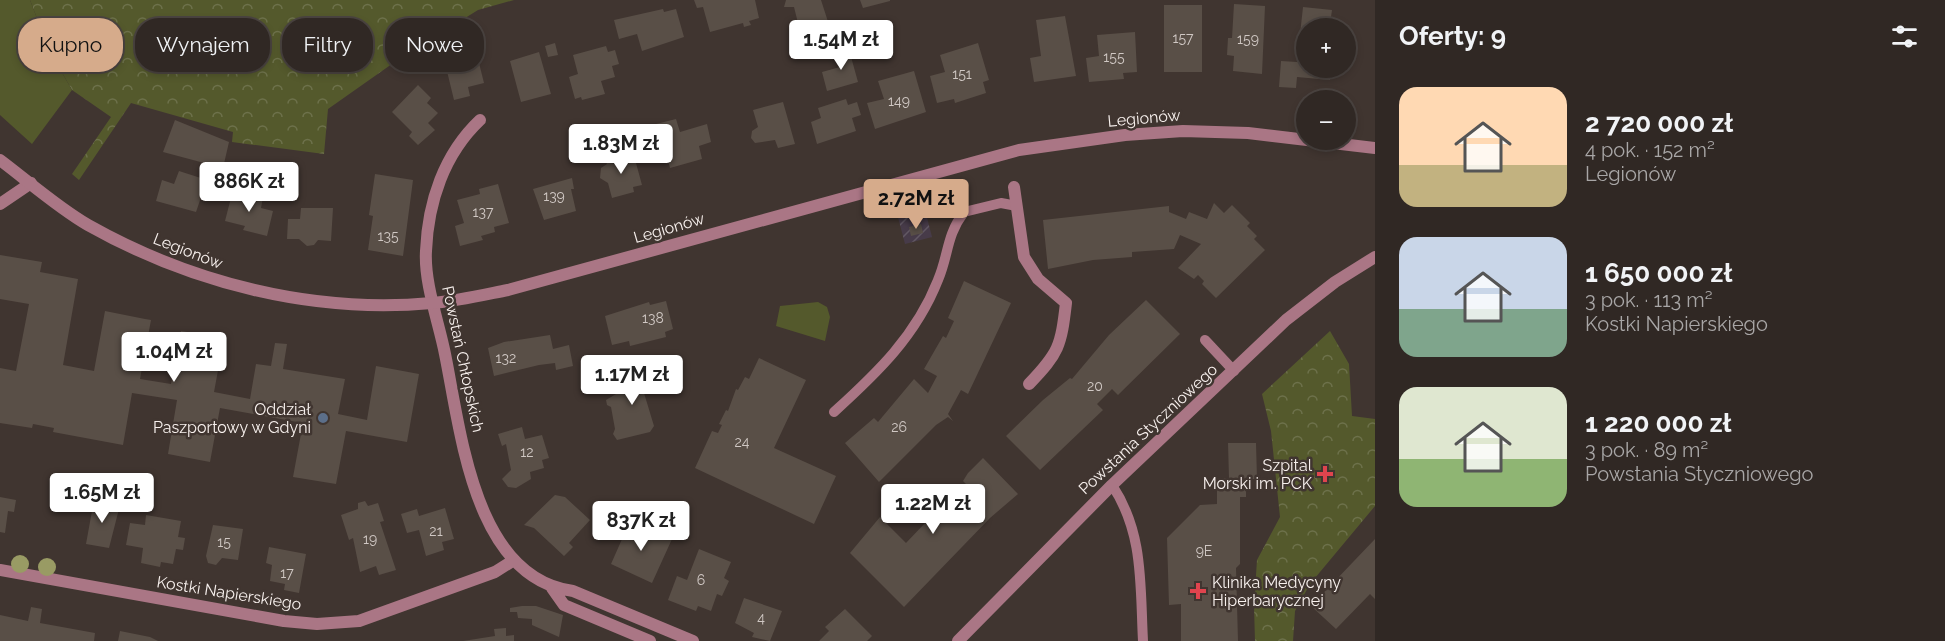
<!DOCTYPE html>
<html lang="pl">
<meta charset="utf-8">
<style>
:root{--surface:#302824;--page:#38302c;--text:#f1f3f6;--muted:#a8a6a6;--line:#4b4441;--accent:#d6ab8b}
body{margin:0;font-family:Raleway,sans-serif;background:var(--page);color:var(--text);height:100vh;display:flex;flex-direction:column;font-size:22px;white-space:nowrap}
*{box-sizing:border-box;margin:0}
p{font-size:20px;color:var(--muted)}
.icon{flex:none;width:33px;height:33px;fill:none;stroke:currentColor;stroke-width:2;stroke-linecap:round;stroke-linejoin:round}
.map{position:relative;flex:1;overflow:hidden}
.drawer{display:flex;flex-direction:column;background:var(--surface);width:570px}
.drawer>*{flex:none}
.banner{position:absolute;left:18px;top:18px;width:570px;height:54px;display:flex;gap:12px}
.tools{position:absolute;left:1296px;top:18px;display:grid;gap:12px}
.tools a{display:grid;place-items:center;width:60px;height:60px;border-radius:50%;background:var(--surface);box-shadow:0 3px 9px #0003,0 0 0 2px var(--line);font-size:30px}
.price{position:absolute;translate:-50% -51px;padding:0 14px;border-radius:6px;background:#fff;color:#222;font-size:20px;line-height:39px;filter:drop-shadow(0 2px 3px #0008)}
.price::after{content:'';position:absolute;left:50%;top:36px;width:18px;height:14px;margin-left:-9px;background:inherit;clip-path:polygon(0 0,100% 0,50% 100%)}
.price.active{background:var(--accent);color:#111}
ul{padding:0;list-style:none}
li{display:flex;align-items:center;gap:18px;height:150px;padding:0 24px}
li span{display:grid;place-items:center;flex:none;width:168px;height:120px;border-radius:18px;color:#555}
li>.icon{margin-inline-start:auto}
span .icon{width:72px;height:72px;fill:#fffc;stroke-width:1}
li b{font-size:26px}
h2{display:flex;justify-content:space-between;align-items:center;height:72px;padding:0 24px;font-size:26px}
.tag{padding:0 21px;border-radius:24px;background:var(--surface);box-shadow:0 3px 9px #0003,0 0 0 2px var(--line);font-size:21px;line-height:54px}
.tag.active{background:var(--accent);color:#111}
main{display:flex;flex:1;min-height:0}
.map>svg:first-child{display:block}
.industrial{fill:url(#industrial-furrows)}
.forest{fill:url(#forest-crowns)}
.park{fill:#54592c}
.building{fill:#594f47}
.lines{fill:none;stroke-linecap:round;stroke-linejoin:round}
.service{stroke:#aa7685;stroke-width:10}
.minor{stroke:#aa7685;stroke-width:12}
.tertiary{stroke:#aa7685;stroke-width:12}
.tree{fill:#999b64}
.service-dot{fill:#5c6f8a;stroke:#403530;stroke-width:2}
.health-dot{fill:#e0444e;stroke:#403530;stroke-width:2}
.labels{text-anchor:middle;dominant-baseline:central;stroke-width:5;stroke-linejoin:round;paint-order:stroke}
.number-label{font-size:14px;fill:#d0c8c4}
.street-label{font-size:16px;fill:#f8f1ee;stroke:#403530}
.poi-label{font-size:16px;fill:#f8f1ee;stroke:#403530;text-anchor:end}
</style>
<main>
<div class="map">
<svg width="1375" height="641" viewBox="0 0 1375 641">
<defs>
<pattern id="industrial-furrows" width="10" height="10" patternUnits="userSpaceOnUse" patternTransform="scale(1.5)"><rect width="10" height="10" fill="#473b49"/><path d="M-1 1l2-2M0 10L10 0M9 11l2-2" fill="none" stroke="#625864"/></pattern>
<pattern id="forest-crowns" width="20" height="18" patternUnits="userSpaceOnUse" patternTransform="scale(1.5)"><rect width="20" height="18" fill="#54592c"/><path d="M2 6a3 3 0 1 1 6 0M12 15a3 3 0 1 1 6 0" fill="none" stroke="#6d714b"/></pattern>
</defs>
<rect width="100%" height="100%" fill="#403530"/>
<path class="industrial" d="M925,210L932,237L905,244L898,217Z"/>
<path class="forest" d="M30,0H514L478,10L399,59L328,109L324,154L232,142L233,132L131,103L79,180L72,174L111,117L72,90L49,50Z
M1330,331L1349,364L1352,416L1375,419V506L1310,584L1295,611L1293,641H1255L1254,606L1257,560L1280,517L1271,431L1262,394Z"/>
<path class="park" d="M0,0H30L49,50L72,90L32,144L0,115Z
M818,302L827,307L830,317L825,341L776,326L780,306Z"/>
<path class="building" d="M694,0H755L759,18L749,21L751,25L744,27L743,23L710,32L703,7L697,8Z
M786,0H821L831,31L806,37L803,26L799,27L794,7H784Z
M860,0H890V1L863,8Z
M1234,4L1265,6L1262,74L1233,71L1234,56L1227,55L1228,38H1232Z
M1164,5H1202V72H1164Z
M1303,7L1332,10L1330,24H1336L1335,28H1306V68H1330V80L1297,77L1296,88L1279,87L1281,61L1297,62Z
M663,9L664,12L676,9L684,37L642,51L637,34L619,39L614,20Z
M1065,16L1076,76L1034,82L1030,58L1041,56L1036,20Z
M1135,32L1137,72L1123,73L1124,79L1089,82L1086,58L1099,56L1097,35Z
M555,43L558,55L548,57L545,46Z
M978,43L989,80L983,82L986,93L955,103L954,99L937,103L930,76L945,72L940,55Z
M606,46L608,52L615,50L619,64L612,66L615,77L601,81L605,94L582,100L581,97L575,99L569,77L578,74L573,55Z
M848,46L858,82L827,91L822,72L840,67L835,50Z
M539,52L551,94L521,102L510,61Z
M477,55L484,83L468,87L470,96L454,100L445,63Z
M914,71L926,112L875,129L867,103L884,99L878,81Z
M418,85L431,98L427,103L438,113L428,123L435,130L418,145L409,136L412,132L392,112Z
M846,99L848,105L857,102L861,115L852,118L856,131L817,144L811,122L821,118L818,108Z
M783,102L795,144L778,148L775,140L755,143L751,138L752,131L758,127L753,110Z
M676,119L680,132L707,124L711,142L699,146L702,159L670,168L662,138L656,140L652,125Z
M175,120L229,142L223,168L163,152Z
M633,152L642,185L633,187L634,192L612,198L608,183L600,178L601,168L607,164L605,160Z
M179,171L207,180L196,212L156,201L162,180L174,184Z
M375,174L413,180L403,256L368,250L373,216L369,215Z
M572,178L574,189H571L576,211L544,220L533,189Z
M498,184L509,223L494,227L495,232L481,236L483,240L460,246L455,226L464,223L457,200L480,194L479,189Z
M233,190L263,197L261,208L273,211L267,236L243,230L245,226L225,221Z
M1214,203L1224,213L1232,205L1250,223L1247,226L1257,236L1254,239L1265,250L1216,298L1202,284L1204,281L1198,275L1194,279L1178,268L1201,244L1180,235L1174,249L1132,252V257L1093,260L1048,269L1043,220L1169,206V212L1186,219L1189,212L1207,219Z
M301,208H333L331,241L318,240L314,245L307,246L299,239H287L288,219H300Z
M921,224L923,233L911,236L909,227Z
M0,255L42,262L40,272L78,279L63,365L94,371L105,311L145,319L151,320L140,379L171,384L181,331L224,338L214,392L250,399L256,364L271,366L275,343L287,344L283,369L345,379L338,414L367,420L376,366L419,374L407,442L346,431L336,484L293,477L303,423L220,408L210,462L168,454L177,400L132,393L123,445L53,432L54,428L33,424L32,428L0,423V368L16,371L29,304L0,299Z
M964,281L1011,303L968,394L961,390L948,414L953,421L948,417L936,425L879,482L845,443L874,418L878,422L914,379L928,393L937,376L924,369L943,336L946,338L954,321L948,318Z
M1146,300L1180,334L1118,395L1112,389L1097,404L1103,410L1040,470L1006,436L1043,400L1070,378L1072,379L1109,335Z
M666,301L673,329L665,332L666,337L630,346L629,341L612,345L605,316L649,302L650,305Z
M550,335L553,349L569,345L573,366L556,370L555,363L539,365L494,376L488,348L504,342Z
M759,358L806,380L774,448L836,476L814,524L695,468L712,431L718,433L722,425L719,424L726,410L728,411L736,389L738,390L745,377L749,379Z
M651,372L655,390L644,393L654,426L650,432L617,440L613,434L615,429L611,407L607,405L606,400L616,394L613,378Z
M522,427L525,439L542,435L549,458L542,460L544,468L530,472L531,479L516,488L508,487L502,479L511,470L506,444L502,446L498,434Z
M1228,443H1256L1257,479H1246V497H1240V564L1236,568L1238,641H1181V604L1169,605L1167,538L1200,505L1217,504V478H1229Z
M983,458L1018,494L990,518L904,607L850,553L880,517L906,543L946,501L943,499L966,484L963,481L968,473Z
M555,495L565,497L590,520L569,543L573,547L564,556L534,528L524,525Z
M0,497L16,500L14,512L8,511L5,533L0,532Z
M94,500L120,505L109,548L86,544Z
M365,501L368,506L378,503L384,521L380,522L396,570L379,575L376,566L360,572L353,538L349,540L341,515L358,509V503Z
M445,508L454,539L442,542L444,550L426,556L419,530L407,533L401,514L417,509L419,516Z
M146,515L181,521L178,537L185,538L183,550L176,549L173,564L161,562L160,567L141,563L143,548L126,545L130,523L145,525Z
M630,521L672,539L652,583L611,564Z
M213,525L243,529L238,560L222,558L216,565L208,563L206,556Z
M1375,539V599L1370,594L1336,629L1311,606Z
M269,547L306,554L299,593L284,590L285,584L270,581L272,565L266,563Z
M699,549L731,562L724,578L729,581L722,596L717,594L711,611L698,606L696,611L668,600L677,576L687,580Z
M744,598L782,611L770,641L752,637L754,633L735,623Z
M522,606H536L563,615L559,637L532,625V619L518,618L517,612H510V608Z
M31,607L42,609L40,623L95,633L94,641H0V615L28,621Z
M845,609L872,636L867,641H819L829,631L825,627Z
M506,628V636L514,635V641H463L495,636L494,629Z
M120,631L150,637L158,641H118Z"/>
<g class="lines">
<path class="service" d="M1205,340L1234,371
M834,412C877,373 916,336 938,280C949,254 946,236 964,212L1001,203L1017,206
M1112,485C1144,533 1140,585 1143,641"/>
<path class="minor" d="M480,120C444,154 428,202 426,251C424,283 439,323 445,354C461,432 474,578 573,591L693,641
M1014,187L1024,257L1038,279L1066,303C1061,346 1059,353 1029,384
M0,204L31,183
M0,570L284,621L317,624L359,621L495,572L514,560
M552,588L564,605L650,641"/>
<path class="tertiary" d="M0,160C28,181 57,207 88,225C191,283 313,314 432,303C458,301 483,295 508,290L1019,150L1125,135L1183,131L1248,133L1375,148
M958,641L1112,485L1286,320L1335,282L1375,257"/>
</g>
<g class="tree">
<circle cx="20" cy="564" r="9"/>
<circle cx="47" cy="567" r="9"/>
</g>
<circle class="service-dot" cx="323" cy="418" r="6"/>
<g class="health-dot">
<path d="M1322 465h6v6h6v6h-6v6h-6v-6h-6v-6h6z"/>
<path d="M1195 582h6v6h6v6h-6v6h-6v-6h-6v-6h6z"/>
</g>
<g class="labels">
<g class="number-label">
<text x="1183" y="38">157</text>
<text x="1248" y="39">159</text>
<text x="1114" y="57">155</text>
<text x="962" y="74">151</text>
<text x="899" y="101">149</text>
<text x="554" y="196">139</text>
<text x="483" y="212">137</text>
<text x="388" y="236">135</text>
<text x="653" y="318">138</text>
<text x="506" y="358">132</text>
<text x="1095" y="386">20</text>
<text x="899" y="427">26</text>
<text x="742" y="442">24</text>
<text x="527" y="452">12</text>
<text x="436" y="531">21</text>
<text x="370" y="539">19</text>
<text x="224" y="542">15</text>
<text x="1204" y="551">9E</text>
<text x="287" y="573">17</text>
<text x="701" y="580">6</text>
<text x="761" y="618">4</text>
</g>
<g class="street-label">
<text transform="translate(1144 118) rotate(-5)">Legionów</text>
<text transform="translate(669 228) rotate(-16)">Legionów</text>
<text transform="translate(188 251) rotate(21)">Legionów</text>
<text transform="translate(463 359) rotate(78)">Powstań Chłopskich</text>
<text transform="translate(1148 429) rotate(-43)">Powstania Styczniowego</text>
<text transform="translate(229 593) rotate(9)">Kostki Napierskiego</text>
</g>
<g class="poi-label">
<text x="311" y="409">Oddział<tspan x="311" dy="18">Paszportowy w Gdyni</tspan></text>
<text x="1312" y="465">Szpital<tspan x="1312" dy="18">Morski im. PCK</tspan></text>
<text x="1212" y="582" text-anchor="start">Klinika Medycyny<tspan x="1212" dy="18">Hiperbarycznej</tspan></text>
</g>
</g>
</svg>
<div class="tools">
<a>+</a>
<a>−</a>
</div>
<b class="price" style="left:841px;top:71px">1.54M zł</b>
<b class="price" style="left:621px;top:175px">1.83M zł</b>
<b class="price" style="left:249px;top:213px">886K zł</b>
<b class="price active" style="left:916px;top:230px">2.72M zł</b>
<b class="price" style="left:174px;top:383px">1.04M zł</b>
<b class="price" style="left:632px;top:406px">1.17M zł</b>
<b class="price" style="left:102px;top:524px">1.65M zł</b>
<b class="price" style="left:933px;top:535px">1.22M zł</b>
<b class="price" style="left:641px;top:552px">837K zł</b>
<div class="banner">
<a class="tag active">Kupno</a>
<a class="tag">Wynajem</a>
<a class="tag">Filtry</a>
<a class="tag">Nowe</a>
</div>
</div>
<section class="drawer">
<h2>Oferty: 9<svg class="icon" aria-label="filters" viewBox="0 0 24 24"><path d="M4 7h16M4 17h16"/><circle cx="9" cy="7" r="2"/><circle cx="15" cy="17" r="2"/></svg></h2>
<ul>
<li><span style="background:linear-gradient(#ffd9b3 65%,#c2b280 0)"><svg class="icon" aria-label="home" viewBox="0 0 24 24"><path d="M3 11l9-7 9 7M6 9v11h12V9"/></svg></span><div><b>2 720 000 zł</b><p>4 pok. · 152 m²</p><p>Legionów</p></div></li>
<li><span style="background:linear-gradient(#c9d6e8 60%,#7fa58c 0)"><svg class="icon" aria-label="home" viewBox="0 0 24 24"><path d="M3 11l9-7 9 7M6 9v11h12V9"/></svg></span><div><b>1 650 000 zł</b><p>3 pok. · 113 m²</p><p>Kostki Napierskiego</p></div></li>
<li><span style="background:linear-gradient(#dfe7d0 60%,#8fb573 0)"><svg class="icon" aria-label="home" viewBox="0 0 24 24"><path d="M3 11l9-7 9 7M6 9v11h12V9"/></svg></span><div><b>1 220 000 zł</b><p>3 pok. · 89 m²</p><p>Powstania Styczniowego</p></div></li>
</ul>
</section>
</main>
